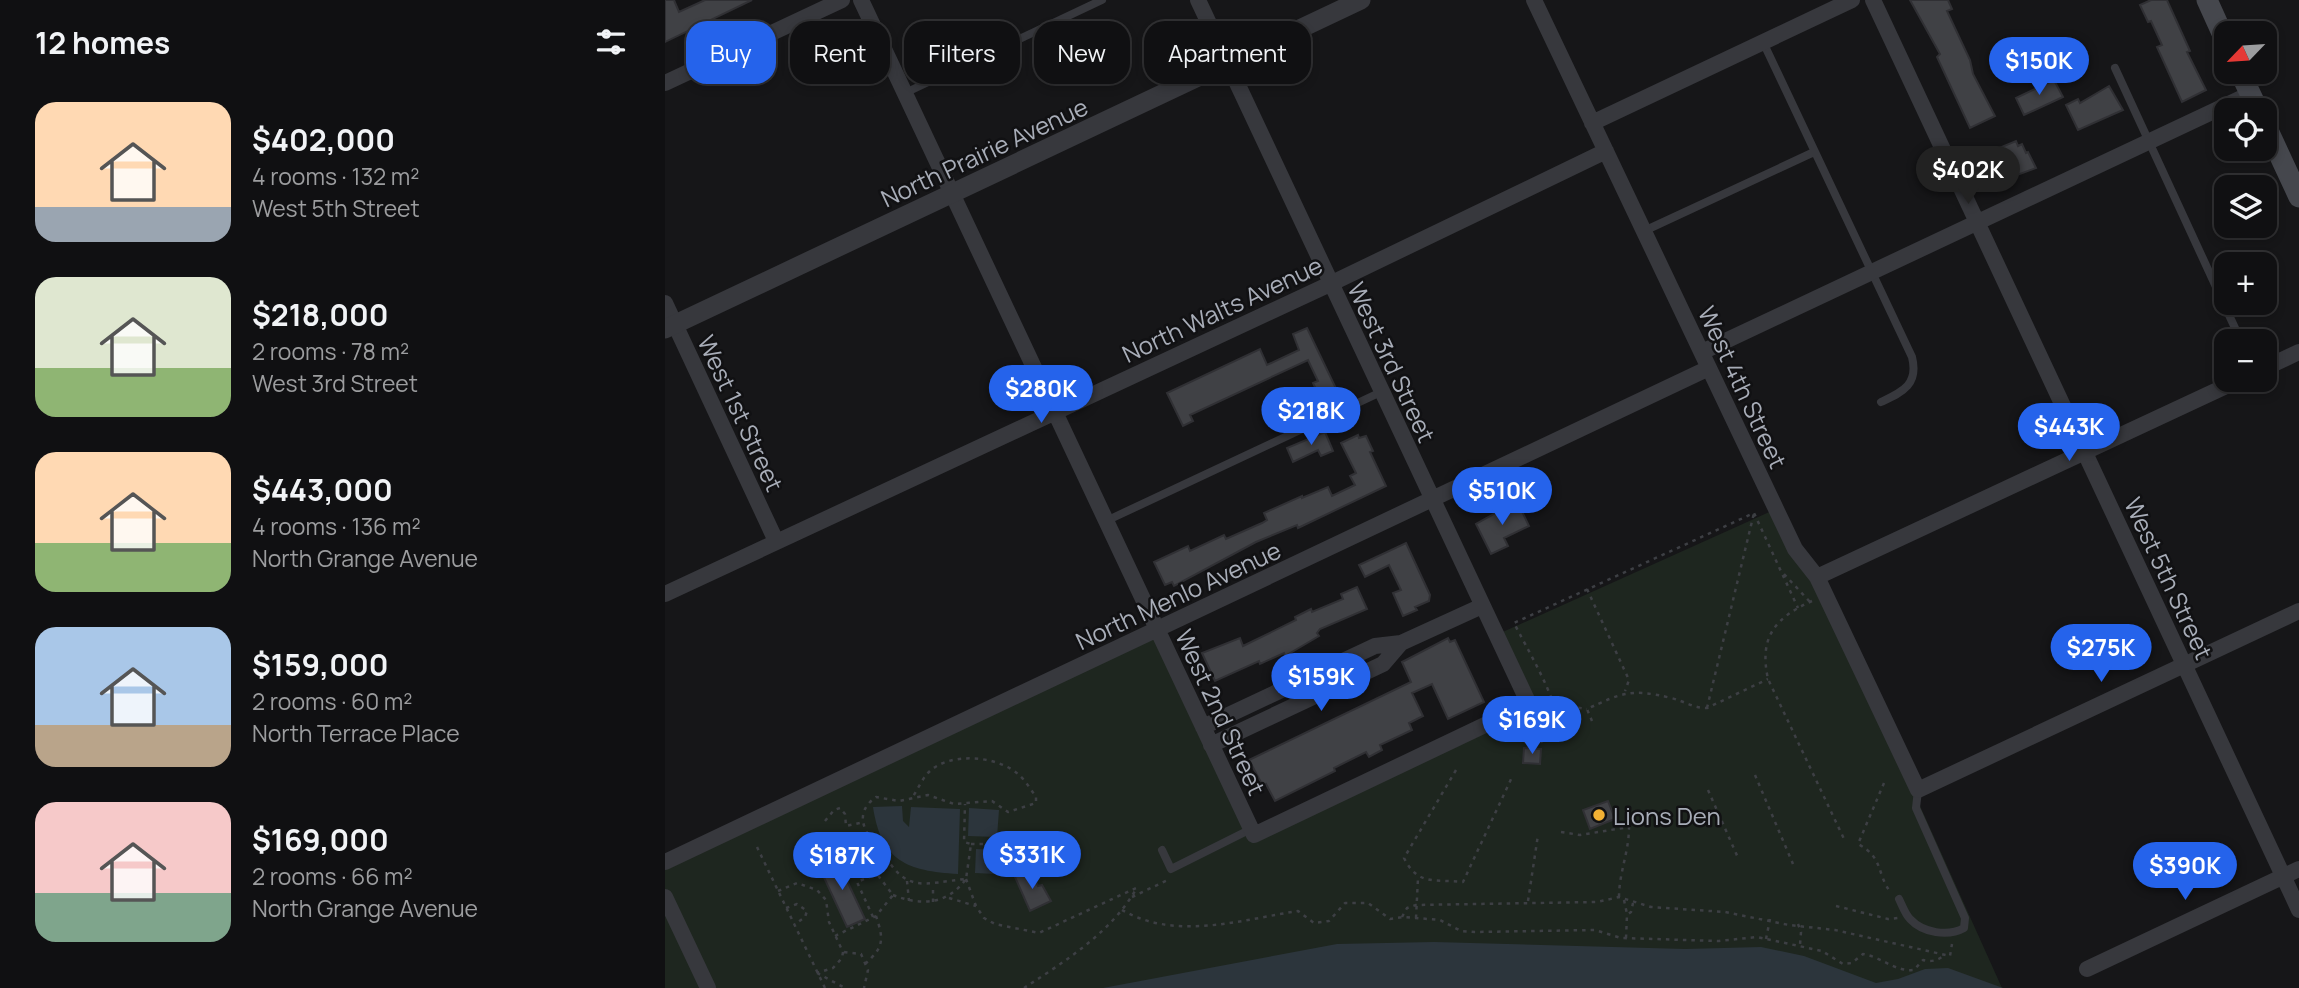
<!DOCTYPE html>
<meta charset="utf-8">
<style>
:root{--surface:#101012;--page:#1e1e20;--text:#f1f3f6;--muted:#9c9d9f;--line:#303032;--accent:#2563eb}
body{margin:0;font-family:Manrope,sans-serif;background:var(--page);color:var(--text);height:100vh;display:flex;flex-direction:column;font-size:26px;white-space:nowrap}
*{box-sizing:border-box;margin:0}
p{font-size:23px;color:var(--muted)}
.icon{flex:none;width:38px;height:38px;fill:none;stroke:currentColor;stroke-width:2;stroke-linecap:round;stroke-linejoin:round}
.map{position:relative;flex:1;overflow:hidden}
.drawer{display:flex;flex-direction:column;background:var(--surface);width:665px}
.drawer>*{flex:none}
.guide{position:absolute;left:21px;top:21px;width:665px;height:63px;display:flex;gap:14px}
.needle{width:46px;rotate:245deg}
.fabs{position:absolute;left:1549px;top:21px;display:grid;gap:14px}
.fabs a{display:grid;place-items:center;width:63px;height:63px;border-radius:14px;background:var(--surface);box-shadow:0 4px 10px #0003,0 0 0 2px var(--line);font-size:35px}
.price{position:absolute;translate:-50% -60px;padding:0 16px;border-radius:24px;background:var(--accent);color:#fff;font-size:23px;line-height:46px;filter:drop-shadow(0 2px 4px #0008)}
.price::after{content:'';position:absolute;left:50%;top:42px;width:21px;height:16px;margin-left:-10px;background:inherit;clip-path:polygon(0 0,100% 0,50% 100%)}
.price.current{background:#222;color:#fff}
ul{padding:0;list-style:none}
li{display:flex;align-items:center;gap:21px;height:175px;padding:0 35px}
li span{display:grid;place-items:center;flex:none;width:196px;height:140px;border-radius:21px;color:#555}
li>.icon{margin-inline-start:auto}
span .icon{width:84px;height:84px;fill:#fffc;stroke-width:1}
li b{font-size:30px}
h2{display:flex;justify-content:space-between;align-items:center;height:84px;padding:0 35px;font-size:30px}
.chip{padding:0 24px;border-radius:21px;background:var(--surface);box-shadow:0 4px 10px #0003,0 0 0 2px var(--line);font-size:24px;line-height:63px}
.chip.current{background:var(--accent);color:#fff}
main{display:flex;flex:1;min-height:0}
.map>svg:first-child{display:block}
.green{fill:#1e261f}
.water{fill:#2c353c}
.building{fill:#404145;stroke:#303034;stroke-width:2}
.lines{fill:none;stroke-linecap:round;stroke-linejoin:round}
.path{stroke:#3d3f44;stroke-width:2.5;stroke-dasharray:3.5 5;stroke-linecap:butt}
.service{stroke:#37383d;stroke-width:8}
.minor{stroke:#37383d;stroke-width:16}
.tertiary{stroke:#37383d;stroke-width:19}
.secondary{stroke:#45474d;stroke-width:21}
.poi-dot{fill:#f2b134;stroke:#111113;stroke-width:2.5}
.labels{text-anchor:middle;dominant-baseline:central;stroke-width:5;stroke-linejoin:round;paint-order:stroke}
.street-label{font-size:24px;fill:#a8adb8;stroke:#111113}
.poi-label{font-size:24px;fill:#a8adb8;stroke:#111113;text-anchor:start}
</style>
<main>
<section class="drawer">
<h2>12 homes<svg class="icon" aria-label="filters" viewBox="0 0 24 24"><path d="M4 7h16M4 17h16"/><circle cx="9" cy="7" r="2"/><circle cx="15" cy="17" r="2"/></svg></h2>
<ul>
<li><span style="background:linear-gradient(#ffd9b3 75%,#9aa5b1 0)"><svg class="icon" aria-label="home" viewBox="0 0 24 24"><path d="M3 11l9-7 9 7M6 9v11h12V9"/></svg></span><div><b>$402,000</b><p>4 rooms · 132 m²</p><p>West 5th Street</p></div></li>
<li><span style="background:linear-gradient(#dfe7d0 65%,#8fb573 0)"><svg class="icon" aria-label="home" viewBox="0 0 24 24"><path d="M3 11l9-7 9 7M6 9v11h12V9"/></svg></span><div><b>$218,000</b><p>2 rooms · 78 m²</p><p>West 3rd Street</p></div></li>
<li><span style="background:linear-gradient(#ffd9b3 65%,#8fb573 0)"><svg class="icon" aria-label="home" viewBox="0 0 24 24"><path d="M3 11l9-7 9 7M6 9v11h12V9"/></svg></span><div><b>$443,000</b><p>4 rooms · 136 m²</p><p>North Grange Avenue</p></div></li>
<li><span style="background:linear-gradient(#a9c7e8 70%,#b9a48a 0)"><svg class="icon" aria-label="home" viewBox="0 0 24 24"><path d="M3 11l9-7 9 7M6 9v11h12V9"/></svg></span><div><b>$159,000</b><p>2 rooms · 60 m²</p><p>North Terrace Place</p></div></li>
<li><span style="background:linear-gradient(#f6c9c9 65%,#7fa58c 0)"><svg class="icon" aria-label="home" viewBox="0 0 24 24"><path d="M3 11l9-7 9 7M6 9v11h12V9"/></svg></span><div><b>$169,000</b><p>2 rooms · 66 m²</p><p>North Grange Avenue</p></div></li>
</ul>
</section>
<div class="map">
<svg width="1634" height="988" viewBox="0 0 1634 988">
<rect width="100%" height="100%" fill="#161618"/>
<path class="green" d="M1111,509L1152,577L1337,988H0V862L492,630L589,835L863,704L831,635Z"/>
<path class="water" d="M237,806L238,821L244,827L246,807L295,809L293,874C242,871 216,861 208,807Z
M304,808L334,810L332,837L303,836Z
M311,849L332,850L331,874L310,873Z
M769,942L1020,949L1096,947L1139,956L1211,983L1233,979L1260,969L1283,968L1338,988H438L672,944Z"/>
<path class="building" d="M0,0H9L14,12L40,0H87L0,42Z
M1245,0H1283L1287,9L1282,11L1305,60L1308,74L1330,116L1305,128L1272,57L1275,54Z
M1486,0H1502L1525,51L1522,52L1541,90L1517,102L1492,47L1497,45L1486,21L1483,22L1475,5Z
M1389,80L1398,97L1359,115L1351,98Z
M1444,86L1458,110L1413,130L1401,105L1413,99L1415,103Z
M1351,141L1353,146L1357,144L1361,153L1363,152L1371,168L1333,182L1322,153Z
M642,328L676,399L659,406L648,383L653,381L643,360L525,415L528,421L518,426L502,393L595,349L602,365L634,350L628,334Z
M627,399L633,413L617,419L611,405Z
M660,432L668,451L656,456L653,450L628,462L622,448Z
M693,435L694,438L701,436L708,451L705,452L721,486L633,528L632,525L591,542L509,586L507,582L500,585L489,562L523,546L525,551L559,535L561,539L597,523L602,520L599,513L637,496V498L663,487L667,496L690,485L685,476L691,473L676,443Z
M852,501L864,526L839,538L843,546L826,554L811,524Z
M741,543L765,595L764,601L750,607L752,610L738,616L728,593L736,590L724,565L700,577L694,565Z
M692,587L702,609L655,629L652,633L654,636L620,656L619,653L595,664L594,661L550,681L537,653L575,638L578,646L631,620L630,617L646,609L647,612L678,599L676,594Z
M783,638L785,642L790,640L819,702L783,719L767,684L747,693L758,716L744,723L747,730L715,745L717,750L704,757L701,752L669,768L670,771L610,801L601,784L598,786L584,760L746,682L737,662Z
M859,748L876,749L875,764L858,763Z
M943,801L950,819L925,829L918,810Z
M169,853L200,919L182,927L156,871L162,868L158,858Z
M365,870L373,886L377,885L386,901L365,911L350,877Z"/>
<g class="lines">
<path class="path" d="M1119,574L1145,602
M922,589L964,680L960,691
M1147,601C1109,618 1094,638 1103,679L1180,841
M888,704L922,709
M1042,708L1089,513
M927,721L922,709C957,693 965,688 1006,698C1019,701 1028,708 1042,708L1103,679
M850,727L860,742C871,745 875,744 884,736C887,732 891,728 892,722C893,700 860,645 849,623L1089,513L1133,608
M791,770L739,858C753,886 769,879 798,882L848,775
M1090,775L1128,864
M1219,783L1193,844C1219,858 1211,873 1226,893
M1043,790L1074,860
M160,821L169,810L175,808L180,814L181,826L199,822
M896,832L915,835L964,827C964,852 954,873 954,897
M306,844H344L336,871
M92,847L160,988
M217,850C241,895 258,883 301,879L306,844L299,842L300,804
M301,879L311,906L319,918L330,924L374,933L471,888
M242,881L244,901
M113,891L132,883L152,890L161,900L164,922L178,952L177,958L168,968L152,973
M228,895C256,906 282,905 301,879
M467,897L505,879
M284,898L311,906
M959,900L962,914
M863,901L873,835
M268,902V885
M1171,906L1223,919L1233,918
M121,908L132,904L142,911L140,917L129,925
M457,910C511,941 575,920 633,911L649,923L664,921L680,903H703L725,919L739,917L775,920L796,931L810,932L930,930L956,938L1054,941L1092,937L1157,951L1178,964L1187,963L1198,954C1217,957 1230,972 1249,970L1258,960C1266,962 1273,961 1279,955
M208,917L192,882L212,874
M737,917L742,908L751,905L932,902L954,897L986,907L1060,912L1124,925L1170,930L1285,956L1287,944
M751,918L753,878
M1133,924L1136,932L1135,945
M170,936L211,916L228,895L212,874L217,850C200,835 187,814 211,797L234,801L263,795L289,804L327,801L343,812L371,803V797C366,790 361,781 354,775C333,755 282,751 262,774C256,781 252,791 247,798
M961,938L962,915L966,912L968,903
M1101,939L1105,919
M179,952L196,954L203,970L199,988
M200,964C219,947 219,940 211,916
M152,973L180,988
M359,988C399,962 447,932 471,889"/>
<path class="service" d="M1098,42L1247,357C1254,385 1237,392 1216,402
M1450,68L1576,341
M240,93L437,0
M979,231L1149,152
M441,521L716,392
M497,850L506,869L586,829
M1234,899C1237,905 1240,914 1245,919C1258,933 1283,937 1299,928L1300,918L1251,808L1253,790"/>
<path class="minor" d="M196,0L589,835L864,704L533,0
M869,0L1130,549L1152,577L1253,790L1634,611
M1208,0L1634,910
M0,83L177,0
M927,123L1187,0
M0,303L111,541
M1037,352L1585,94
M1600,368L1634,352
M1152,577L1574,380
M0,594L665,284L941,151
M538,727L710,646L736,643L817,606
M546,745L718,664L736,643
M0,862L1044,368
M0,897L43,988
M1422,969L1634,869"/>
<path class="tertiary" d="M0,329L696,0"/>
<path class="secondary" d="M1542,0L1561,42
M1575,72L1593,110
M1600,124L1634,197"/>
</g>
<circle class="poi-dot" cx="934" cy="815" r="7"/>
<g class="labels">
<g class="street-label">
<text transform="translate(319 152) rotate(-25)">North Prairie Avenue</text>
<text transform="translate(557 309) rotate(-25)">North Walts Avenue</text>
<text transform="translate(727 362) rotate(65)">West 3rd Street</text>
<text transform="translate(1078 387) rotate(65)">West 4th Street</text>
<text transform="translate(76 413) rotate(65)">West 1st Street</text>
<text transform="translate(1504 578) rotate(65)">West 5th Street</text>
<text transform="translate(513 595) rotate(-25)">North Menlo Avenue</text>
<text transform="translate(556 712) rotate(65)">West 2nd Street</text>
</g>
<g class="poi-label">
<text x="948" y="815">Lions Den</text>
</g>
</g>
</svg>
<div class="fabs">
<a><svg class="needle" viewBox="-14 -14 28 28"><path d="M0-13l5 13h-10z" fill="#e53935"/><path d="M0 13l5-13h-10z" fill="#9c9d9f"/></svg></a>
<a><svg class="icon" aria-label="locate" viewBox="0 0 24 24"><circle cx="12" cy="12" r="6"/><path d="M12 2v4M12 18v4M2 12h4M18 12h4"/></svg></a>
<a><svg class="icon" aria-label="layers" viewBox="0 0 24 24"><path d="M12 4l9 5-9 5-9-5zM3 14l9 5 9-5"/></svg></a>
<a>+</a>
<a>−</a>
</div>
<b class="price" style="left:1374px;top:97px">$150K</b>
<b class="price current" style="left:1303px;top:206px">$402K</b>
<b class="price" style="left:376px;top:425px">$280K</b>
<b class="price" style="left:646px;top:447px">$218K</b>
<b class="price" style="left:1404px;top:463px">$443K</b>
<b class="price" style="left:837px;top:527px">$510K</b>
<b class="price" style="left:1436px;top:684px">$275K</b>
<b class="price" style="left:656px;top:713px">$159K</b>
<b class="price" style="left:867px;top:756px">$169K</b>
<b class="price" style="left:367px;top:891px">$331K</b>
<b class="price" style="left:177px;top:892px">$187K</b>
<b class="price" style="left:1520px;top:902px">$390K</b>
<div class="guide">
<a class="chip current">Buy</a>
<a class="chip">Rent</a>
<a class="chip">Filters</a>
<a class="chip">New</a>
<a class="chip">Apartment</a>
</div>
</div>
</main>
